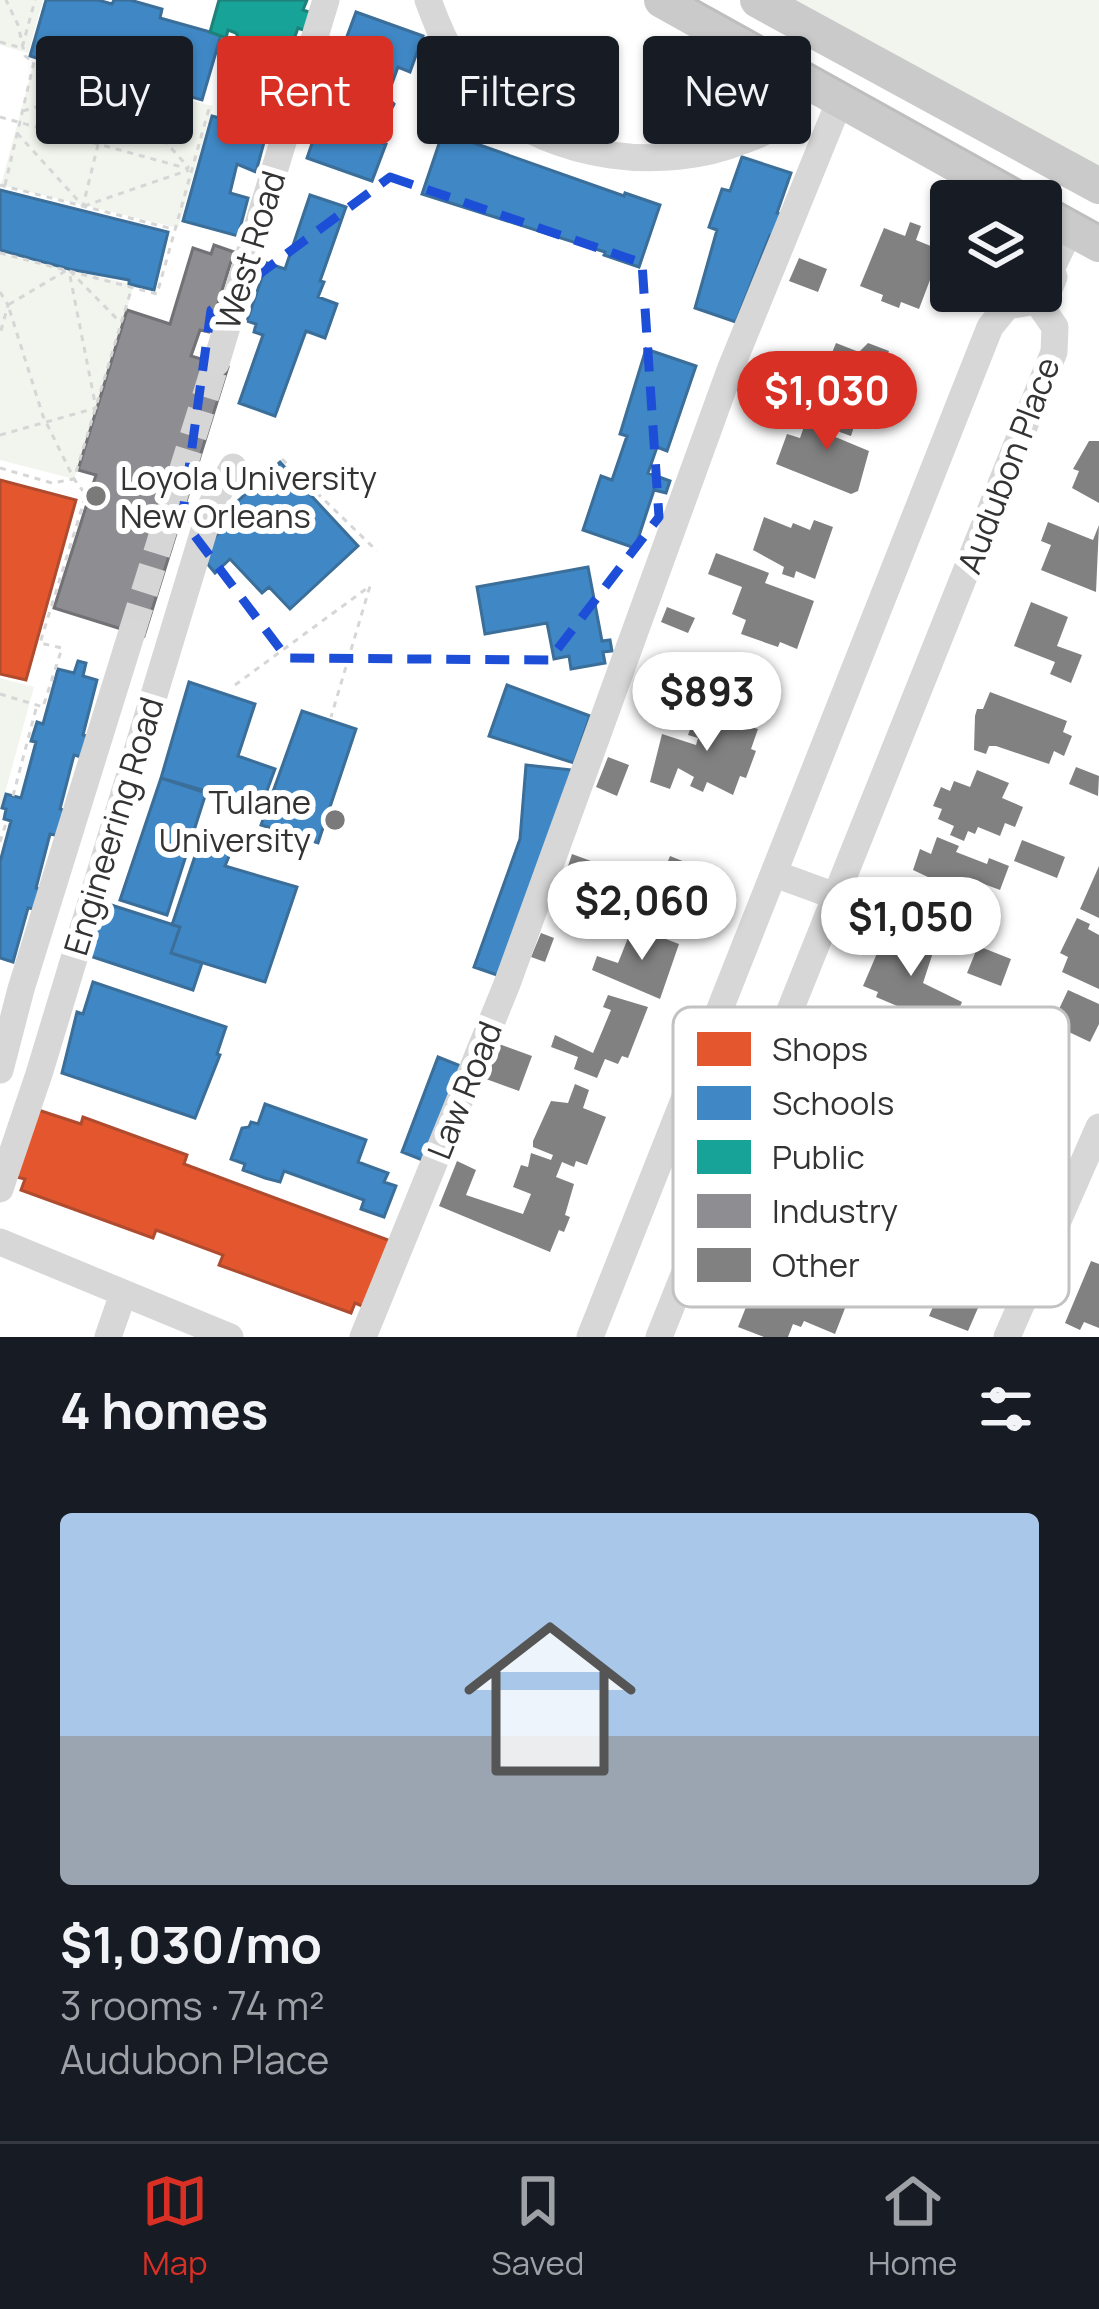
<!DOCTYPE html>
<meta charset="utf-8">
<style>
:root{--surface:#171b24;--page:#242831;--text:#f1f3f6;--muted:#9ea1a6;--line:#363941;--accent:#d93025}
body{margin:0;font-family:Manrope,sans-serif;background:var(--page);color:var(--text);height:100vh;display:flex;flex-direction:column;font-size:45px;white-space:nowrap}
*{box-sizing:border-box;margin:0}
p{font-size:39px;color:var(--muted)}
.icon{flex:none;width:66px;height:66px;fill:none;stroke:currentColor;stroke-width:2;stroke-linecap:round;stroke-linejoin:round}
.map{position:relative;height:1337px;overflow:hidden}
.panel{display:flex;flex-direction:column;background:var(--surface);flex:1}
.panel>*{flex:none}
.guide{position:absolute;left:36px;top:36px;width:1029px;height:108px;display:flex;gap:24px}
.buttons{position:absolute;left:930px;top:180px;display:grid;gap:24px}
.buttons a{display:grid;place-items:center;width:132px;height:132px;border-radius:12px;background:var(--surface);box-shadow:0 3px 9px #0004;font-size:60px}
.price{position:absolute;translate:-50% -102px;padding:0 27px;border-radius:42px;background:#fff;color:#222;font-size:39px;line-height:78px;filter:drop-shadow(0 3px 6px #0008)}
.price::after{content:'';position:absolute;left:50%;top:72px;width:36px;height:27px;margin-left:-18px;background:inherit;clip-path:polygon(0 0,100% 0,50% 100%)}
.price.on{background:var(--accent);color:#fff}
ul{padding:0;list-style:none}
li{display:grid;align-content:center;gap:24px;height:636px;padding:0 60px}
li span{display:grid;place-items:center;height:372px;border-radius:12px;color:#555}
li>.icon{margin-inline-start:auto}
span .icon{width:216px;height:216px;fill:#fffc;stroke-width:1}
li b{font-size:51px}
h2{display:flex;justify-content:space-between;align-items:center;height:144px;padding:0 60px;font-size:51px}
.tag{padding:0 42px;border-radius:12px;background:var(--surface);box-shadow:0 3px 9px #0004;font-size:42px;line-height:108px}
.tag.on{background:var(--accent);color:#fff}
.tab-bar{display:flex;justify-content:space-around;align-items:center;height:168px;border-top:3px solid var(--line);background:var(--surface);font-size:33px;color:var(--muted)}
.tab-bar a{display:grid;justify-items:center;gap:6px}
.tab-bar .on{color:var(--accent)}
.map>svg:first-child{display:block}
.green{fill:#f1f5ed}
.shops{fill:#e4572e;stroke:#af4c30;stroke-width:3}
.schools{fill:#3f88c5;stroke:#3b6e99;stroke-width:3}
.public{fill:#17a398;stroke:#1f817a;stroke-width:3}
.industry{fill:#8d8d92;stroke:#727276;stroke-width:3}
.building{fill:#818181}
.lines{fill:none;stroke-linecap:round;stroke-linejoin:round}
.minor-tunnel{stroke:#d6d6d6;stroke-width:27;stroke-dasharray:27 14;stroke-linecap:butt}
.path{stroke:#d6d6d6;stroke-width:3;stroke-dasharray:6 6;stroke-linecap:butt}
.minor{stroke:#d7d7d7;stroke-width:27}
.major{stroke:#cacaca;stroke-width:36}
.tram{stroke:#bebebe;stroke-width:3}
.marked{fill:none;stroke:#1d4ed8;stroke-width:9;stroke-dasharray:24 15;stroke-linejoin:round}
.poi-dot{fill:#7a7a7a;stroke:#fff;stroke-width:4.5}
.labels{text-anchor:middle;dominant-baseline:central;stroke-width:12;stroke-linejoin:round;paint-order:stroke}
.street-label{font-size:33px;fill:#333;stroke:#fff}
.poi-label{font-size:33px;fill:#333;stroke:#fff;text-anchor:start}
.key{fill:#fff;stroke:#c2c2c2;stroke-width:3}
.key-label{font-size:33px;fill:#333}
</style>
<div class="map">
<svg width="1099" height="1337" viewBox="0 0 1099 1337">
<rect width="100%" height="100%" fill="#fff"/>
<path class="green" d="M0,0H43L28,53L0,45Z
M781,0H1099V173Z
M34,62L213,106L178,228L1,185Z
M0,253L134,285L74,479L0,460Z
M0,678L34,687L0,811Z"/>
<path class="shops" d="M0,480L76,500L26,680L0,674Z
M26,1106L81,1124L83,1117L187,1155L184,1164L404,1246L379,1313L355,1303L351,1313L219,1265L223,1255L156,1230L153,1238L21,1190L25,1179L0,1173Z"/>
<path class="schools" d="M46,0H98L112,4L114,0H130L162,9L160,18L221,35L202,100L125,78L124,84L30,56Z
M356,12L423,36L410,72L398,67L387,97L394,104L379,133L374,132L372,140L386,144L372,181L307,158L319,123L328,126L326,131L332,134L334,129L330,128L337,108L322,103L336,65L350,70L355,55L342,50Z
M212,116L267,131L256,172L237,164L230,193L248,198L238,236L183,221Z
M443,132L624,196L625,193L660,205L639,267L604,255L605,252L422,194Z
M742,157L791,173L777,213L783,215L776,237L770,235L736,322L695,308L717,230L709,227L722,189L730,191Z
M0,190L168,232L154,290L129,284V280L69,269L0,250Z
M310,195L346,207L320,281L324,282L318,297L337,304L325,338L306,331L275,416L239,403L263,335L254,332L256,324L247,321L267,263L285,269Z
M646,349L696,366L667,451L657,447L648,473L670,481L666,493L654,490L635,548L583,530L601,476L612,480L627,436L620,434Z
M280,462L358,546L290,609L269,587L262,593L230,559L215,573L205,561L211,541L219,533L212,525Z
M588,567L602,641L610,640L612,651L603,652L605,663L571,669L569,656L554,659L547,623L485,634L477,587Z
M78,661L86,663L83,676L97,680L83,735L87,736L81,757L74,755L60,809L67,811L60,836L50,834L36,888L40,889L35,909L28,908L13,962L0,958V862L11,821L4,819L6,809L2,808L6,794L21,798L36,742L31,741L37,722L43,724L58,669L74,673Z
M189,682L255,704L238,756L275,769L261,807L161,778Z
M507,685L590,716L574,763L489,736Z
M302,711L356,729L318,843L261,825Z
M526,765L572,770L500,976L474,967L520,839Z
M161,778L206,793L167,915L120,900Z
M199,844L230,854L225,866L297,887L265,982L171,953L180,927L172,925Z
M105,903L180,927L171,953L202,963L193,990L87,955Z
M93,982L226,1027L217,1054L220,1055L195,1118L62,1073L77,1012L83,1014Z
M438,1057L466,1068L430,1163L402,1152Z
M265,1104L366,1140L358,1162L388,1173L384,1182L396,1186L384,1217L361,1209L364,1200L284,1171L280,1182L265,1178L243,1170L245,1164L231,1159L242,1128L249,1127L251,1122L258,1124Z"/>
<path class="public" d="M219,0H307L303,10L312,13L306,31L298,28L293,42L286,40L265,54L264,58L274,61L268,81L257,78L254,88L235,83L238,73L229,70L235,50L244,53L245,50L236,33L228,30L226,38L210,32Z"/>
<path class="industry" d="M214,245L234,252L209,332L200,330L191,356L228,367L144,636L54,608L96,475L78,470L127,310L170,324L193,248L211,254Z"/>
<path class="building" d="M910,222L921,226L916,240L938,249L934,258L938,259L919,309L901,302L899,308L881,301L883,295L860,286L884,228L905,236Z
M799,258L827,269L818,292L789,281Z
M836,343L859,352L868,343L889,351L885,360L896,365L883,405L878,407L859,399L860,396L844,390L846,387L822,377Z
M829,404L858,414L851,436L834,430L833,436L869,451L858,491L851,494L776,464L787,434L800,438L805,424L827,432L828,427L821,425Z
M1089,441H1099V503L1072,488L1079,471L1073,469Z
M764,517L791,528L793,523L810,530L814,520L833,527L815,579L796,571L794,578L782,574L784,567L753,550Z
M1048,522L1093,540L1099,525L1096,592L1041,570L1051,545L1041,541Z
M716,553L769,573L765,583L814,601L797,649L780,642L778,647L741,634L746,620L732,614L742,587L708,574Z
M1031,602L1068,617L1057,646L1082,655L1071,683L1050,674L1055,662L1014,646Z
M667,607L695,618L688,633L661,622Z
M990,692L1067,721L1063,732L1072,736L1064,756L1054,751L1049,764L996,746H989L986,754L974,750L975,716L977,709H983Z
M697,711L758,729L751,749L756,751L746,778L740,776L733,795L707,782L703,792L690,786L694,777L678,768L670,789L650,782L662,734L696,745L698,738L688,735Z
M608,757L629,765L617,796L596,787Z
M1076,767L1099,776L1098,796L1069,784Z
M977,770L1009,783L1002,798L1023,807L1015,827L1005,823L1000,836L978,827L975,834L968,831L964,841L950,835L954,826L938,819L942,809L933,806L941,787L950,791L954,781L970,787Z
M937,837L959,846L956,852L987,864L989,858L1009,866L1000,890L984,884L981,894L962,886L953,910L982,921L974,942L911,915L913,910L898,904L907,884L923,890L928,877L913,870L920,849L931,854Z
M1022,840L1065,857L1057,878L1014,861Z
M572,854L599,864L591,884L565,875Z
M670,856L705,870L689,910L676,905L672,919L657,914L661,902L646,894L648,890L626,881L632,866L663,874Z
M1099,866V918L1080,909Z
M1077,918L1090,924L1088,929L1099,935V989L1062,972L1068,957L1060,953Z
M916,927L938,937L923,983L962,1002L953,1024L925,1012L923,1017L876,997L878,992L863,986L881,944L900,952L908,947Z
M637,928L679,944L660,999L592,970L597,956L618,963L628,938L633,940Z
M541,933L554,938L545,962L531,957Z
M978,946L1011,959L1001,986L967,973Z
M1068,990L1099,1004V1024L1090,1042L1052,1024Z
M608,995L648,1007L628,1058L622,1056L618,1064L605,1059L597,1078L574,1069L578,1057L551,1047L555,1035L593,1053L611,1010L603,1007Z
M499,1044L532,1056L519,1091L486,1079Z
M575,1084L589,1090L583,1108L606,1117L587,1165L576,1161L574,1167L562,1162L556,1177L574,1184L565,1215L570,1217L564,1232L559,1230L550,1252L439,1206L457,1161L476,1170L466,1195L523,1214L531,1194L513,1187L521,1165L528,1167L531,1153L551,1160L553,1155L533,1147V1141L551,1101L568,1103Z
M1091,1261L1099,1264V1328L1084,1322L1080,1330L1065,1323Z
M775,1274L791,1280L792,1276L849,1298L835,1334L804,1321L801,1327L793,1324L788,1337H764L738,1327L756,1282L770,1288Z
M944,1281L981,1301L968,1331L929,1316Z"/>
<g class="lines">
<path class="minor-tunnel" d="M132,632L216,363"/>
<path class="path" d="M0,42L22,48L35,0
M115,86L189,168
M23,111L112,84
M0,117L189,169
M17,133L83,206L113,83
M0,185L173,229
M5,185L34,62L25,56L18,25L6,0
M84,206L189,170
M0,253L157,294L210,105
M70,271L118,320
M0,292L8,305L0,334
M0,435L96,408L69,271
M282,459L377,551
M0,468L52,483L74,479L43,416L8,305L67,270
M235,685L370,586L331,717
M0,694L43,707L62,648L40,643L86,495L74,479L132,287
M13,796L37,705
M0,842L7,820"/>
<path class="minor" d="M428,0C441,36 459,77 488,102C553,159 663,173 742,141C755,136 773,130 783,120C794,111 801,94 809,82
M1042,306L1054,277L1051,269L1071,228
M216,363L326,0
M775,874L838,897
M0,1070L21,989L132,632
M0,1189L39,1074L212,504L233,467
M0,1242L230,1337
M108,1337L123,1294
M363,1337L507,984L730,370L840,100
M590,1337L990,327L1007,306L1037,301L1055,327L1054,352L659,1337
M1007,1337L1099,1127"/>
<path class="major" d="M662,0L1022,201
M758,0L1099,186
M1041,212L1099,244"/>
<path class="tram" d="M696,0L1099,224"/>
</g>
<path class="marked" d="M390,177L642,263L659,517L549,660L287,658L182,519L211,310Z"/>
<g class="poi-dot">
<circle cx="96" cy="496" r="12"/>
<circle cx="335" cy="820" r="12"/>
</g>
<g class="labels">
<g class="street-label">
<text transform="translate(250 250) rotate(-73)">West Road</text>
<text transform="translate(1008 465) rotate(-69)">Audubon Place</text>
<text transform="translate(113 826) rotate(-73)">Engineering Road</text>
<text transform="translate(464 1090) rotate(-68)">Law Road</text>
</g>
<g class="poi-label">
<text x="120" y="477">Loyola University<tspan x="120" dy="38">New Orleans</tspan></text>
<text x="311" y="801" text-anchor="end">Tulane<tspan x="311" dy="38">University</tspan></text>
</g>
</g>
<rect x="673" y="1007" width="396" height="300" rx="18" class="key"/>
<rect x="697" y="1032" width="54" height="34" fill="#e4572e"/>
<rect x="697" y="1086" width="54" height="34" fill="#3f88c5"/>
<rect x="697" y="1140" width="54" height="34" fill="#17a398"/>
<rect x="697" y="1194" width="54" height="34" fill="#8d8d92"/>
<rect x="697" y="1248" width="54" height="34" fill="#818181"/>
<g class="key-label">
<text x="772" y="1061">Shops</text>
<text x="772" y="1115">Schools</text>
<text x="772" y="1169">Public</text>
<text x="772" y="1223">Industry</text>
<text x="772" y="1277">Other</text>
</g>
</svg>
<div class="buttons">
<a><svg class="icon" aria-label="layers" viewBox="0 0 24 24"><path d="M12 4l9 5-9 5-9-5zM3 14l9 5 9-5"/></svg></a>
</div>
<b class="price on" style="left:827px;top:453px">$1,030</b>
<b class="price" style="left:707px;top:754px">$893</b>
<b class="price" style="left:642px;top:963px">$2,060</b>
<b class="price" style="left:911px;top:979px">$1,050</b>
<div class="guide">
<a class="tag">Buy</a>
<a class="tag on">Rent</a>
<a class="tag">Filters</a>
<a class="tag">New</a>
</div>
</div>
<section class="panel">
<h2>4 homes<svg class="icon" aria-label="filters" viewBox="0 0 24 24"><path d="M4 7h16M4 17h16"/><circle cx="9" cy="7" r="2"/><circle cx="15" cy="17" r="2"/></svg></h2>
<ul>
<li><span style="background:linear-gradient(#a9c7e8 60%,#9aa5b1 0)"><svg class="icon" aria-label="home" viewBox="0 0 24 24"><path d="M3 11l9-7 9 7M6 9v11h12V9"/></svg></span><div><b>$1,030/mo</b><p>3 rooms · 74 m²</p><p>Audubon Place</p></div></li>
</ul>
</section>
<nav class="tab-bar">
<a class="on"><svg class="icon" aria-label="map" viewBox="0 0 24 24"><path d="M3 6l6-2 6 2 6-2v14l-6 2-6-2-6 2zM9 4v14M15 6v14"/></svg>Map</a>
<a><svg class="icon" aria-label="saved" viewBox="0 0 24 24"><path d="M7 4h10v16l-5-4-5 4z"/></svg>Saved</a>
<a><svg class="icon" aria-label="home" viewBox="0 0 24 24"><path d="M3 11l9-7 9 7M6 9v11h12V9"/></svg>Home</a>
</nav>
